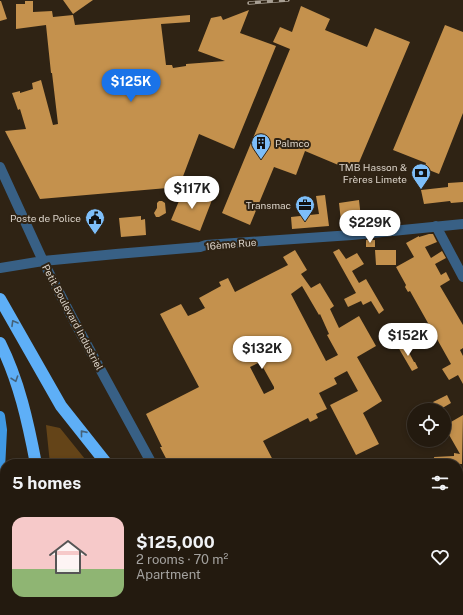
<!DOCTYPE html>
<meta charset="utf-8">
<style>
:root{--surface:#231a0f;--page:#2f271d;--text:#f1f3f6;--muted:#a3a19e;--line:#40382f;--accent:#1a73e8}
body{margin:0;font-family:"Public Sans",sans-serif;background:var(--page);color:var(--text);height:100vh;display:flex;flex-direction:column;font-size:15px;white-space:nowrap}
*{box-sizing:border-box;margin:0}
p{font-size:13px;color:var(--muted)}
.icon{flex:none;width:22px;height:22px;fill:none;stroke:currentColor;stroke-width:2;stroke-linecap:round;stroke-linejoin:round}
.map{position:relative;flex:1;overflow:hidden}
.details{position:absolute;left:0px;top:459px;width:463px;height:156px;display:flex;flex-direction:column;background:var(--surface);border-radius:16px 16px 0 0;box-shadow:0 2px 6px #0003,0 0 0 1px var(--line)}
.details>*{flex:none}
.buttons{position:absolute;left:407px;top:403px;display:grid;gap:8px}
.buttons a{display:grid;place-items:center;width:44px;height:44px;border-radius:50%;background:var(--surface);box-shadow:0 2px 6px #0003,0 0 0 1px var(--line);font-size:20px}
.price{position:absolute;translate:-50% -34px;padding:0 9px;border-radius:14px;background:#fff;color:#222;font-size:13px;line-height:26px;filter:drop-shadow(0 1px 2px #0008)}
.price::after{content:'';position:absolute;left:50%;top:24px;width:12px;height:9px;margin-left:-6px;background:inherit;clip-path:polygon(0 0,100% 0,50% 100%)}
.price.on{background:var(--accent);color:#fff}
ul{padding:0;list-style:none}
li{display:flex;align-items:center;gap:12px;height:100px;padding:0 12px}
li+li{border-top:1px solid var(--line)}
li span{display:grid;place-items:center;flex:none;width:112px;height:80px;border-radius:12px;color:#555}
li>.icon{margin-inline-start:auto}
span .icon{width:48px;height:48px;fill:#fffc;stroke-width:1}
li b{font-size:17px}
h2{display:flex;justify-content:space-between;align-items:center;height:48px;padding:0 12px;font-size:17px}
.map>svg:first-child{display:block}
.green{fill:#644418}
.forest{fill:#734d18}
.building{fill:#c4914d;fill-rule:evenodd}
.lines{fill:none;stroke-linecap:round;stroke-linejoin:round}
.minor{stroke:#386085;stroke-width:10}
.major{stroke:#4099e4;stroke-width:10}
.highway{stroke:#5eaff7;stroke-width:12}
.rail-casing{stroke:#a89f93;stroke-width:3.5}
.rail{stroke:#2f2314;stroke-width:2;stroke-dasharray:6;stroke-linecap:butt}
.oneway{stroke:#44627a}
.labels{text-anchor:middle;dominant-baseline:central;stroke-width:4;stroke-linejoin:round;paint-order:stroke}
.poi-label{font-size:10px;fill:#dbd3c9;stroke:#2f2314;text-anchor:end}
.street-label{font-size:10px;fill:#dbd3c9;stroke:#2f2314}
</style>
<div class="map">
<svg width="463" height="615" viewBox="0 0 463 615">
<rect width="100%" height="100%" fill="#2f2314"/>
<path class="green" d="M46,425L60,428L89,464H50Z
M50,610H200L203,615H50Z"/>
<path class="forest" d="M249,610H281L297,615H252Z"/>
<path class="building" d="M63,0H93L73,14Z
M0,1H1L7,19L0,21Z
M25,1H33V12L52,11L53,17L73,15L75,25L190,15V22L161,24L166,65H172L173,68L186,66V64L225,61L198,51L211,18L221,16L223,20L249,10L240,33L276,46L234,149L199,134L179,187L40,199L5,131L26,129L20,109L18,110L12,93L20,91V93L33,89L32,83L41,80L53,125L58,124L52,73H51L46,25L16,29V4H25Z
M301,6L330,19L325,30L367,47L375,28L410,42L355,172L305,151L296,175L274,167L250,225L222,213L290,49L273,42L280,27L292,32Z
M445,25L463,32V113L439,174L424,168L426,163L393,150Z
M463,182V202L451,203L450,201L424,204L421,190L448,187V183Z
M184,189L212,200L200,231L171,220Z
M325,195L329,226L292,229L291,217L319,214L316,196Z
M359,200L361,218L341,221L339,203Z
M159,201H162L165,203L166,213L159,217H156L154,213L157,208V203Z
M141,216V220L145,219L146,235L121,237L119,218Z
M429,234H433L437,242L425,247L431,258L442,251L446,258L435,264L441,275L446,272L450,280L440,286L463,325V348L460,350L463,356V384L458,375L449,380L442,369L451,364L410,291L408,292L405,287L406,285L396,267L414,257L406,243L419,236V237Z
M366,240H375V247H366Z
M339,249L346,259L357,253L364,264L352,271L359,283L366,279L384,310L379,314L371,301L363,305L361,301L348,307L344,299L356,293L333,252Z
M295,250L307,270L301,274L311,288L320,283L334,306L330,309L339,328L359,316L376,346L357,357L382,401L363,413L379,444L356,455L330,405L358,391L347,371L334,378L337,384L319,393L327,409L316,414L318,418L310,422L308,418L263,441L275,464H169L160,447H162L146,414L199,387L160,314L181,304L188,316L195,313L205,308L199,298L221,286L219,282L228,278L235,292L288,265L283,257ZM302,286L319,315L320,314L329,334L327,335L338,355L326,361L291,294ZM260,362L274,387V389L264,394L250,367Z
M375,250H396V265H376Z
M404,343L414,362H415L418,368L412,371L398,347Z
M447,395L451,403L439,410H435L432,405L434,404L433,402Z
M463,415L462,464H454V463L435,464L434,457L454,456V453L460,454L444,426Z"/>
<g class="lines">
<path class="minor" d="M0,167L43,261L74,321L152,464
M436,226L463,277
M0,268L43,261L116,254L200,247L206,245L352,235L463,224
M229,610L232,615"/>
<path class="major" d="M0,416L2,430L0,469"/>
<path class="highway" d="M0,299L61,406L107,464
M0,343C19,381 28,422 36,464
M207,610L210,615
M34,615V610"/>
<defs>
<path id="rail" d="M249,3L288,0"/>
</defs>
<use href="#rail" class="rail-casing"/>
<use href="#rail" class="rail"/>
</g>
<defs><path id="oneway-chevron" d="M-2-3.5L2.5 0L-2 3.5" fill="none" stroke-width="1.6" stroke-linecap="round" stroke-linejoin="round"/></defs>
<g class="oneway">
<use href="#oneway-chevron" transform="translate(14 323) rotate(-120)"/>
<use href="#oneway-chevron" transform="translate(15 379) rotate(71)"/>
<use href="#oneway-chevron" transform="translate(83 433) rotate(-129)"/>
</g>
<defs>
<symbol id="building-pin" viewBox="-11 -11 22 30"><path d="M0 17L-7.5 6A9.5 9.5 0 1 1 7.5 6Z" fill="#7dbef9" stroke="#2f2314"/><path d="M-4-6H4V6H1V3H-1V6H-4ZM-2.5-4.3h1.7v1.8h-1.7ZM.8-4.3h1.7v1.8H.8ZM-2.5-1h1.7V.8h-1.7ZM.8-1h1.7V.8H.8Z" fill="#111"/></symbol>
<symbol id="bank-pin" viewBox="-11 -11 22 30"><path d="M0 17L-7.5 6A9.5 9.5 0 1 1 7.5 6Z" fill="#7dbef9" stroke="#2f2314"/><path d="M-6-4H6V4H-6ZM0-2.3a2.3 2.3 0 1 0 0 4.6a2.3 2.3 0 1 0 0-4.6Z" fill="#111"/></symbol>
<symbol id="office-pin" viewBox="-11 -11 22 30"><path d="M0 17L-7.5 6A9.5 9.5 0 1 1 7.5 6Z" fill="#7dbef9" stroke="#2f2314"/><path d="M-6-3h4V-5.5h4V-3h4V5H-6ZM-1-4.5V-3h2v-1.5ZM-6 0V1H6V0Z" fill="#111"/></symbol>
<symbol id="civic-pin" viewBox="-11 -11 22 30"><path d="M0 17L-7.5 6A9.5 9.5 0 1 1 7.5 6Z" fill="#7dbef9" stroke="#2f2314"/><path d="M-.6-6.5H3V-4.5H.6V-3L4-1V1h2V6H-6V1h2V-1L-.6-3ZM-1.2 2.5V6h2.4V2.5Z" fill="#111"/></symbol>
</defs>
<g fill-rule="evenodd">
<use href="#building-pin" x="250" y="132" width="22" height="30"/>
<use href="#bank-pin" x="410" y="162" width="22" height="30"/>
<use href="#office-pin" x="294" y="194" width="22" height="30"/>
<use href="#civic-pin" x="84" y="207" width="22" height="30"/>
</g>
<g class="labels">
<g class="poi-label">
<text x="275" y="143" text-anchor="start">Palmco</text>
<text x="407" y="167">TMB Hasson &amp;<tspan x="407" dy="12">Frères Limete</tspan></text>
<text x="291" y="205">Transmac</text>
<text x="81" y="218">Poste de Police</text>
</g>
<g class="street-label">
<text transform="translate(231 244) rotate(-5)">16ème Rue</text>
<text transform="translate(73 317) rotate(62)">Petit Boulevard Industriel</text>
</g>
</g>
</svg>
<div class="buttons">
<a><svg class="icon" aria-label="locate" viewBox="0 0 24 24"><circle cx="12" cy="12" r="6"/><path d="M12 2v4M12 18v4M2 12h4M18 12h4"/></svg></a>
</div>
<b class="price on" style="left:131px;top:103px">$125K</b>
<b class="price" style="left:192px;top:210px">$117K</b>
<b class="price" style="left:370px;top:244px">$229K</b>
<b class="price" style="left:408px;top:357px">$152K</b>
<b class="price" style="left:262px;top:370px">$132K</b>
<section class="details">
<h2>5 homes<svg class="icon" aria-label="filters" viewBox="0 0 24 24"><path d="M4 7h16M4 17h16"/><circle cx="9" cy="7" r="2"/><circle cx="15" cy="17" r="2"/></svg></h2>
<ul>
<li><span style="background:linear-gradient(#f6c9c9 65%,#8fb573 0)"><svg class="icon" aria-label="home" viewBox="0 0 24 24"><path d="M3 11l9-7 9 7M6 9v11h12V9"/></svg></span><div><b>$125,000</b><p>2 rooms · 70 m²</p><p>Apartment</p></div><svg class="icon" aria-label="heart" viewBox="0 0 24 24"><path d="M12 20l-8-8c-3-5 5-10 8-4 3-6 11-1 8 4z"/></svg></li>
</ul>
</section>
</div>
